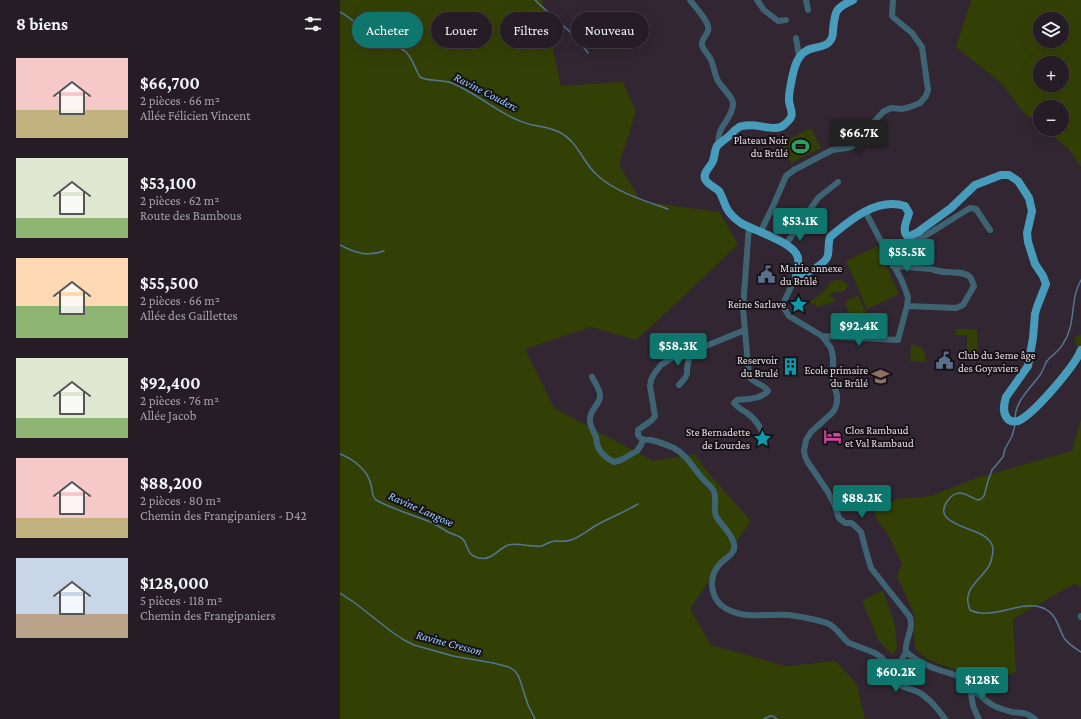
<!DOCTYPE html>
<html lang="fr">
<meta charset="utf-8">
<style>
:root{--surface:#251c25;--page:#312932;--text:#f1f3f6;--muted:#a3a1a7;--line:#423a42;--accent:#0f766e}
body{margin:0;font-family:"Crimson Pro",serif;background:var(--page);color:var(--text);height:100vh;display:flex;flex-direction:column;font-size:15px;white-space:nowrap}
*{box-sizing:border-box;margin:0}
p{font-size:13px;color:var(--muted)}
.icon{flex:none;width:22px;height:22px;fill:none;stroke:currentColor;stroke-width:2;stroke-linecap:round;stroke-linejoin:round}
.map{position:relative;flex:1;overflow:hidden}
.drawer{display:flex;flex-direction:column;background:var(--surface);width:340px}
.drawer>*{flex:none}
.banner{position:absolute;left:12px;top:12px;width:380px;height:36px;display:flex;gap:8px}
.controls{position:absolute;left:693px;top:12px;display:grid;gap:8px}
.controls a{display:grid;place-items:center;width:36px;height:36px;border-radius:50%;background:var(--surface);box-shadow:0 4px 16px #0002,0 0 0 1px var(--line);font-size:20px}
.price{position:absolute;translate:-50% -34px;padding:0 9px;border-radius:4px;background:var(--accent);color:#fff;font-size:13px;line-height:26px;filter:drop-shadow(0 1px 2px #0008)}
.price::after{content:'';position:absolute;left:50%;top:24px;width:12px;height:9px;margin-left:-6px;background:inherit;clip-path:polygon(0 0,100% 0,50% 100%)}
.price.active{background:#222;color:#fff}
ul{padding:0;list-style:none}
li{display:flex;align-items:center;gap:12px;height:100px;padding:0 16px}
li span{display:grid;place-items:center;flex:none;width:112px;height:80px;border-radius:0px;color:#555}
li>.icon{margin-inline-start:auto}
span .icon{width:48px;height:48px;fill:#fffc;stroke-width:1}
li b{font-size:17px}
h2{display:flex;justify-content:space-between;align-items:center;height:48px;padding:0 16px;font-size:17px}
.pill{padding:0 14px;border-radius:18px;background:var(--surface);box-shadow:0 4px 16px #0002,0 0 0 1px var(--line);font-size:14px;line-height:36px}
.pill.active{background:var(--accent);color:#fff}
main{display:flex;flex:1;min-height:0}
.map>svg:first-child{display:block}
.green{fill:#334005;fill-rule:evenodd}
.lines{fill:none;stroke-linecap:round;stroke-linejoin:round}
.stream{stroke:#547695;stroke-width:1.5}
.minor{stroke:#3e6473;stroke-width:6}
.major{stroke:#479cbb;stroke-width:8}
.labels{text-anchor:middle;dominant-baseline:central;stroke-width:4;stroke-linejoin:round;paint-order:stroke}
.poi-label{font-size:11px;fill:#e6dfe6;stroke:#161116;text-anchor:end}
.water-label{font-size:12px;font-style:italic;fill:#9ccefd;stroke:#161116}
</style>
<main>
<section class="drawer">
<h2>8 biens<svg class="icon" aria-label="filters" viewBox="0 0 24 24"><path d="M4 7h16M4 17h16"/><circle cx="9" cy="7" r="2"/><circle cx="15" cy="17" r="2"/></svg></h2>
<ul>
<li><span style="background:linear-gradient(#f6c9c9 65%,#c2b280 0)"><svg class="icon" aria-label="home" viewBox="0 0 24 24"><path d="M3 11l9-7 9 7M6 9v11h12V9"/></svg></span><div><b>$66,700</b><p>2 pièces · 66 m²</p><p>Allée Félicien Vincent</p></div></li>
<li><span style="background:linear-gradient(#dfe7d0 75%,#8fb573 0)"><svg class="icon" aria-label="home" viewBox="0 0 24 24"><path d="M3 11l9-7 9 7M6 9v11h12V9"/></svg></span><div><b>$53,100</b><p>2 pièces · 62 m²</p><p>Route des Bambous</p></div></li>
<li><span style="background:linear-gradient(#ffd9b3 60%,#8fb573 0)"><svg class="icon" aria-label="home" viewBox="0 0 24 24"><path d="M3 11l9-7 9 7M6 9v11h12V9"/></svg></span><div><b>$55,500</b><p>2 pièces · 66 m²</p><p>Allée des Gaillettes</p></div></li>
<li><span style="background:linear-gradient(#dfe7d0 75%,#8fb573 0)"><svg class="icon" aria-label="home" viewBox="0 0 24 24"><path d="M3 11l9-7 9 7M6 9v11h12V9"/></svg></span><div><b>$92,400</b><p>2 pièces · 76 m²</p><p>Allée Jacob</p></div></li>
<li><span style="background:linear-gradient(#f6c9c9 75%,#c2b280 0)"><svg class="icon" aria-label="home" viewBox="0 0 24 24"><path d="M3 11l9-7 9 7M6 9v11h12V9"/></svg></span><div><b>$88,200</b><p>2 pièces · 80 m²</p><p>Chemin des Frangipaniers - D42</p></div></li>
<li><span style="background:linear-gradient(#c9d6e8 70%,#b9a48a 0)"><svg class="icon" aria-label="home" viewBox="0 0 24 24"><path d="M3 11l9-7 9 7M6 9v11h12V9"/></svg></span><div><b>$128,000</b><p>5 pièces · 118 m²</p><p>Chemin des Frangipaniers</p></div></li>
</ul>
</section>
<div class="map">
<svg width="741" height="719" viewBox="0 0 741 719">
<rect width="100%" height="100%" fill="#312631"/>
<path class="green" d="M0,0H202L221,86L283,82L296,111L279,165L301,201L379,212L398,244L341,299L296,340L251,327L185,349L214,408L313,461L354,454L371,476L411,521L383,560L350,609L371,645L446,666L496,661L517,685L525,719H0Z
M631,0H741V167L729,149L704,129H722V107H700V125L684,113L661,83L616,47ZM700,19H722V41H700ZM700,63H722V85H700Z
M471,128L481,148L451,163L441,143Z
M537,246L559,294L527,309L506,261Z
M494,280H501L507,284V287L504,292H497L489,294L496,301L477,307L475,303L471,304L470,302L485,290L491,282Z
M518,296L528,316L509,315L505,301Z
M615,329H637L638,352L627,353V335H616Z
M741,334V357L734,338Z
M571,344L583,348L585,354L586,362L570,361Z
M741,419V587L734,584L673,619L676,672L637,687L623,673L587,659L575,648L574,636L575,618L571,606L557,577L562,563L548,534L537,520L534,512L557,499L591,496L636,478L732,451Z
M543,590L555,625L557,648L553,655L539,641L522,601Z"/>
<g class="lines">
<path class="stream" d="M195,0C213,18 233,31 248,53
M0,12C13,18 22,32 35,38C45,44 57,44 66,52C73,59 75,69 80,77C89,82 102,79 112,83C134,92 152,108 173,118C180,121 186,124 193,125C202,127 211,128 219,132C239,142 242,162 257,175C275,192 305,201 328,209
M0,245C15,253 28,257 44,251
M675,419C675,401 690,389 700,375C703,371 704,366 707,361C712,355 719,351 723,344C737,323 729,301 741,280
M675,425L672,436L665,449L663,457L652,470L648,481L644,496L641,499L638,500C632,498 627,494 621,493C611,492 599,508 606,517C617,530 650,530 653,548C653,551 653,554 652,557C651,560 651,563 649,566C640,581 621,589 630,610C652,621 682,599 703,608C717,614 718,627 724,638C728,644 735,648 741,652
M0,454C13,459 28,470 31,485C33,491 31,495 36,500C54,510 74,515 93,523C98,526 103,529 108,532C112,534 116,535 120,537C130,542 123,554 139,558C152,561 158,549 168,545C179,542 191,548 202,546C206,544 211,541 216,541C222,541 226,542 231,540C240,537 247,531 255,526C269,518 285,512 298,504
M0,593L15,603L52,632L64,640L74,645L113,656L153,663L169,667L175,671L179,677L188,705L195,719
M424,719L430,716H433L437,719"/>
<path class="minor" d="M350,0C355,7 371,23 368,31C366,36 361,40 362,45C363,50 368,54 370,58C374,65 374,72 377,79C380,86 394,98 393,104C393,119 375,128 379,144
M417,0L424,10L438,21L446,20
M466,0L468,10
M456,38L459,56
M409,226L403,308L409,376C413,384 424,384 428,391C422,399 406,399 397,400L394,403C397,407 402,410 407,413C415,419 421,427 424,437
M421,231L434,204L446,176L454,170L492,150L507,148L521,143L527,136L535,121L543,112L551,108L562,109L570,107L580,103L586,96L588,90L582,47L572,33L554,18L552,16L553,0
M573,235L579,238L585,236L630,208L636,209L650,230
M446,244L478,198L498,182
M553,266L592,269C603,275 622,269 630,277C632,280 633,283 634,286L623,305L616,308L567,306
M456,276L444,302V308L449,316L482,336L491,348L493,357V382L497,395V402L495,409L492,413L471,432L466,440L464,451L465,456L467,461L488,492L495,506L499,518L505,523H511L515,526L521,532L526,551L531,568L570,617C574,632 564,639 566,652C576,661 589,667 602,671C612,674 620,675 627,683C632,690 631,697 633,705C634,710 637,715 639,719
M405,330L351,352L332,358L321,365L314,374L311,380L310,386L315,416L312,420L298,430V435C299,437 300,438 302,439C305,440 308,440 311,440C319,442 327,445 334,448C347,455 353,468 363,479C366,483 373,487 374,492C377,500 373,508 376,516C381,525 390,532 393,541C395,545 395,549 392,553C389,557 383,560 379,565C369,576 370,595 381,605C400,621 426,613 448,615C458,616 478,620 487,623C497,627 501,637 509,643L535,653L542,658L555,674
M482,336L558,340L567,306L568,297L562,281L525,211
M252,377C255,383 261,391 260,397C259,404 253,408 251,414C248,423 252,427 255,435C257,437 256,441 257,444C259,452 266,458 274,462L281,460L297,451L301,445L303,439
M339,385L345,378L347,374V369L349,358L348,353
M741,616V617
M566,652C563,658 553,672 554,678C556,687 571,688 578,692C588,697 599,710 605,719
M631,690C641,694 643,700 651,704C657,708 665,710 672,712C682,713 686,712 695,719"/>
<path class="major" d="M513,0C495,8 495,11 493,30C493,34 493,38 490,41C487,46 479,47 474,48C455,51 453,73 450,89C449,93 449,97 449,101C451,113 456,115 444,125C435,133 416,122 403,126C402,126 399,127 398,128C394,130 392,134 389,136C385,140 380,142 377,146C374,151 375,158 372,163C369,168 363,173 365,179C368,185 375,187 379,191C382,196 384,202 386,207C389,213 395,219 401,223C414,231 455,242 458,258C459,264 457,271 456,276L458,277C466,274 486,264 488,255C489,249 488,243 490,237C510,220 537,197 565,206L569,213C567,221 561,231 568,237L578,232L611,208L635,185L661,175H669L678,181L689,198L692,211L687,233L688,242L695,264L703,276L706,284L697,307L695,314L693,338L688,366L666,397C664,404 662,412 667,418C670,422 674,422 678,421C693,415 735,366 741,350"/>
</g>
<defs>
<symbol id="stadium-bare" viewBox="-9 -9 18 18"><path d="M0-5a6.5 5 0 1 0 0 10a6.5 5 0 1 0 0-10ZM-3.5-1.8h7v3.6h-7Z" fill="#2e9e5b" stroke="#161116" stroke-width="2.5" paint-order="stroke"/></symbol>
<symbol id="civic-bare" viewBox="-9 -9 18 18"><path d="M-.6-6.5H3V-4.5H.6V-3L4-1V1h2V6H-6V1h2V-1L-.6-3ZM-1.2 2.5V6h2.4V2.5Z" fill="#5c6f8a" stroke="#161116" stroke-width="2.5" paint-order="stroke"/></symbol>
<symbol id="sight-bare" viewBox="-9 -9 18 18"><path d="M0-6L1.8-2.2L6-1.7L2.9 1.2L3.7 5.4L0 3.3L-3.7 5.4L-2.9 1.2L-6-1.7L-1.8-2.2Z" fill="#0f9aa8" stroke="#161116" stroke-width="2.5" paint-order="stroke"/></symbol>
<symbol id="building-bare" viewBox="-9 -9 18 18"><path d="M-4-6H4V6H1V3H-1V6H-4ZM-2.5-4.3h1.7v1.8h-1.7ZM.8-4.3h1.7v1.8H.8ZM-2.5-1h1.7V.8h-1.7ZM.8-1h1.7V.8H.8Z" fill="#0f9aa8" stroke="#161116" stroke-width="2.5" paint-order="stroke"/></symbol>
<symbol id="school-bare" viewBox="-9 -9 18 18"><path d="M0-5L7-2L0 1L-7-2ZM-4 1L0 2.5L4 1V4Q0 6-4 4Z" fill="#8d6e63" stroke="#161116" stroke-width="2.5" paint-order="stroke"/></symbol>
<symbol id="hotel-bare" viewBox="-9 -9 18 18"><path d="M-6-4.5h1.5V1H6V5H4.5V3h-9V5H-6ZM-4 0a1.8 1.8 0 1 1 3.6 0ZM.5 0V-2.5h3Q6-2.5 6 0Z" fill="#d1479c" stroke="#161116" stroke-width="2.5" paint-order="stroke"/></symbol>
</defs>
<g fill-rule="evenodd">
<use href="#stadium-bare" x="448" y="134" width="25" height="25"/>
<use href="#civic-bare" x="414" y="262" width="25" height="25"/>
<use href="#sight-bare" x="446" y="292" width="25" height="25"/>
<use href="#civic-bare" x="592" y="348" width="25" height="25"/>
<use href="#building-bare" x="438" y="354" width="25" height="25"/>
<use href="#school-bare" x="528" y="364" width="25" height="25"/>
<use href="#hotel-bare" x="480" y="424" width="25" height="25"/>
<use href="#sight-bare" x="410" y="426" width="25" height="25"/>
</g>
<g class="labels">
<g class="poi-label">
<text x="448" y="140">Plateau Noir<tspan x="448" dy="13">du Brûlé</tspan></text>
<text x="440" y="268" text-anchor="start">Mairie annexe<tspan x="440" dy="13">du Brûlé</tspan></text>
<text x="446" y="304">Reine Sarlave</text>
<text x="618" y="355" text-anchor="start">Club du 3eme âge<tspan x="618" dy="13">des Goyaviers</tspan></text>
<text x="438" y="360">Reservoir<tspan x="438" dy="13">du Brulé</tspan></text>
<text x="528" y="370">Ecole primaire<tspan x="528" dy="13">du Brûlé</tspan></text>
<text x="505" y="430" text-anchor="start">Clos Rambaud<tspan x="505" dy="13">et Val Rambaud</tspan></text>
<text x="410" y="432">Ste Bernadette<tspan x="410" dy="13">de Lourdes</tspan></text>
</g>
<g class="water-label">
<text transform="translate(146 92) rotate(27)">Ravine Couderc</text>
<text transform="translate(81 509) rotate(24)">Ravine Langose</text>
<text transform="translate(109 643) rotate(15)">Ravine Cresson</text>
</g>
</g>
</svg>
<div class="controls">
<a><svg class="icon" aria-label="layers" viewBox="0 0 24 24"><path d="M12 4l9 5-9 5-9-5zM3 14l9 5 9-5"/></svg></a>
<a>+</a>
<a>−</a>
</div>
<b class="price active" style="left:519px;top:154px">$66.7K</b>
<b class="price" style="left:460px;top:242px">$53.1K</b>
<b class="price" style="left:567px;top:273px">$55.5K</b>
<b class="price" style="left:519px;top:347px">$92.4K</b>
<b class="price" style="left:338px;top:367px">$58.3K</b>
<b class="price" style="left:522px;top:519px">$88.2K</b>
<b class="price" style="left:556px;top:693px">$60.2K</b>
<b class="price" style="left:642px;top:701px">$128K</b>
<div class="banner">
<a class="pill active">Acheter</a>
<a class="pill">Louer</a>
<a class="pill">Filtres</a>
<a class="pill">Nouveau</a>
</div>
</div>
</main>
